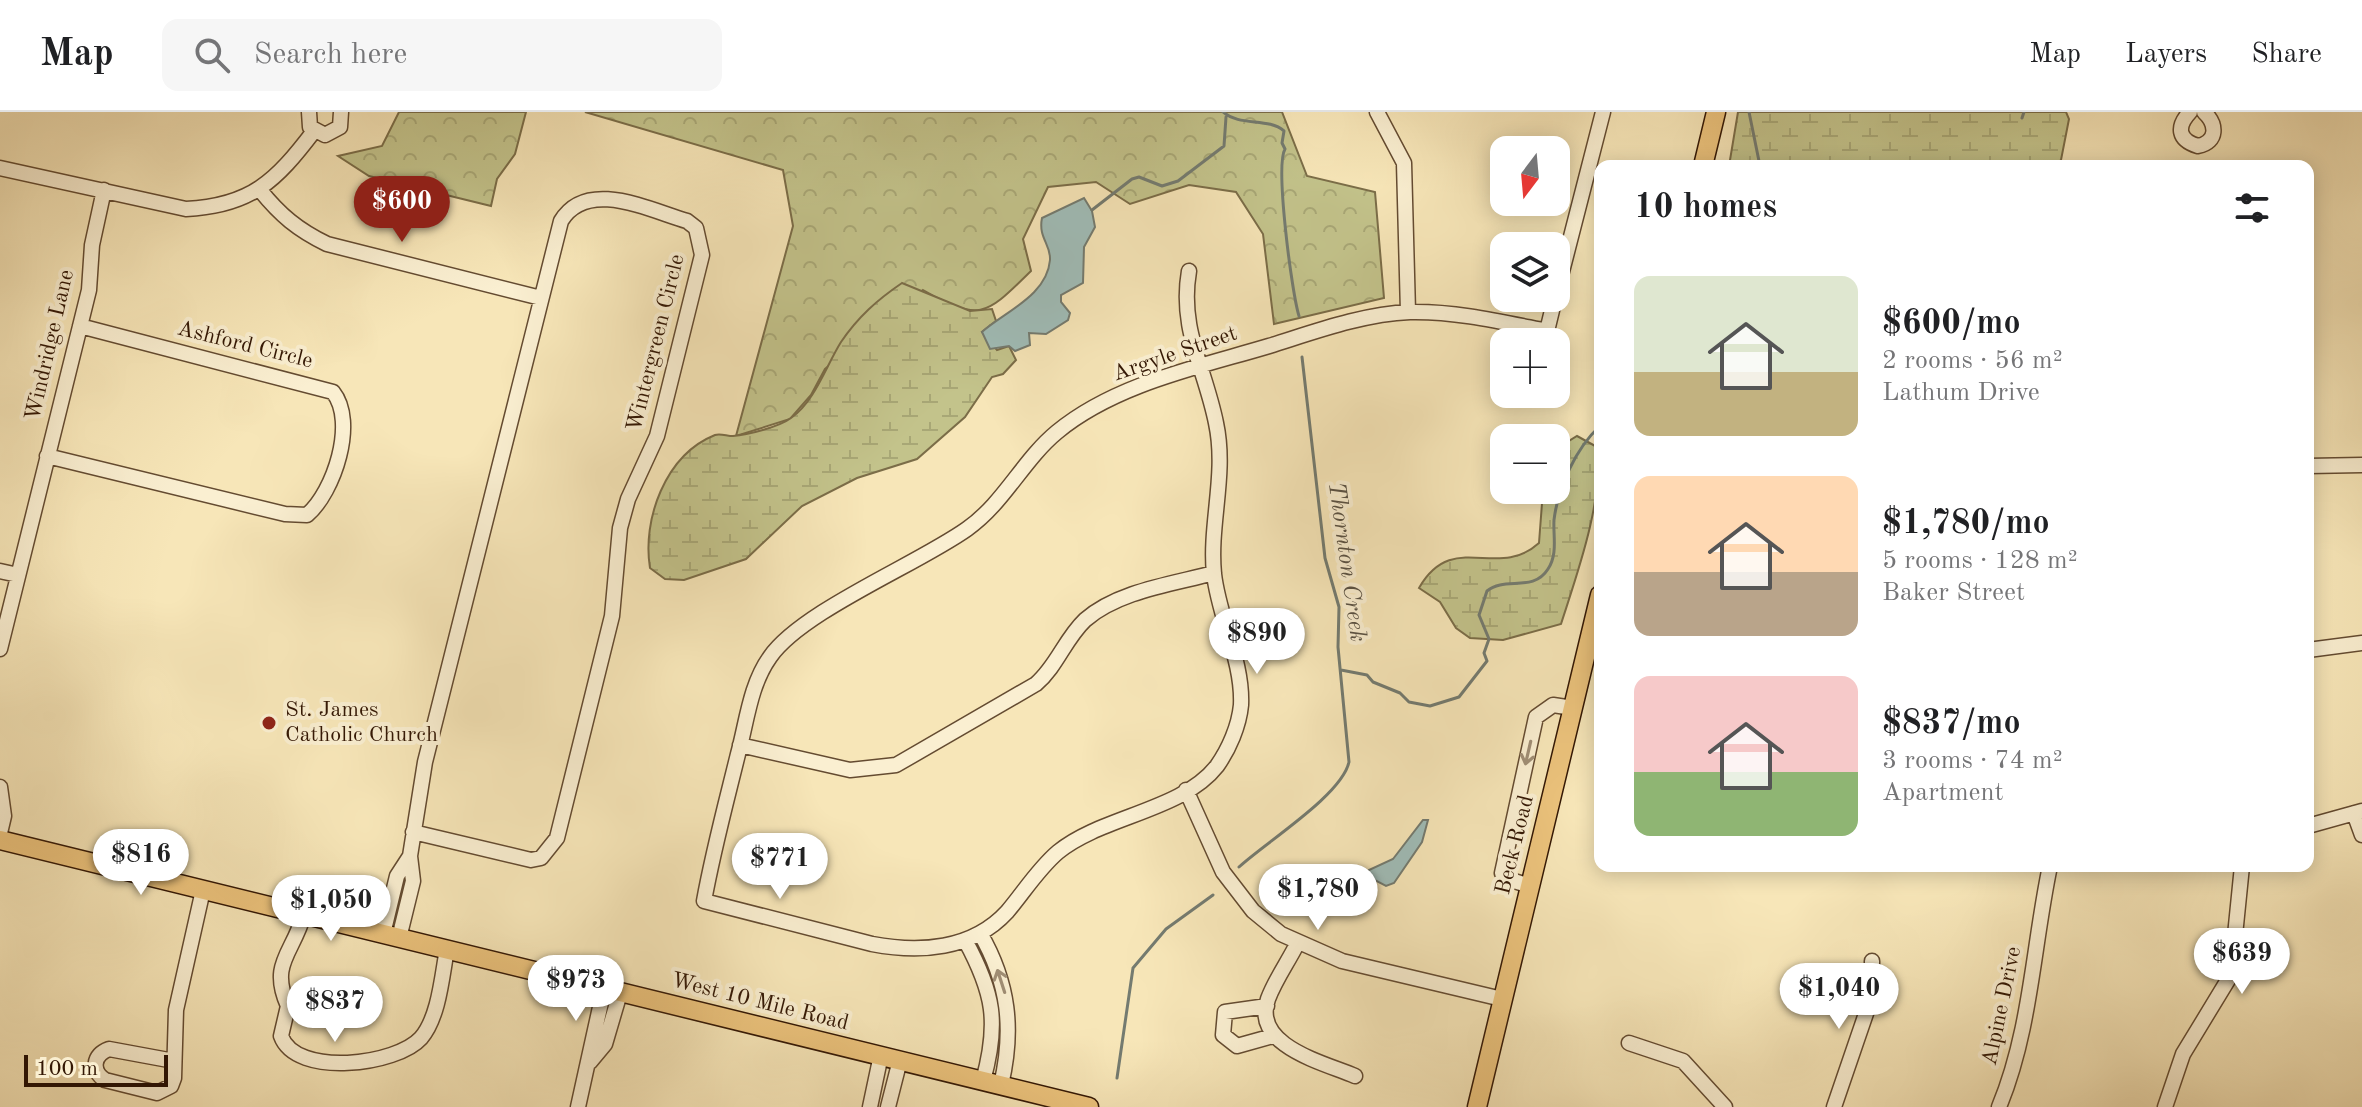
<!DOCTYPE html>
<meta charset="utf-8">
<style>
:root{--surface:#fff;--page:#f6f6f6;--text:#202124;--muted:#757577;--line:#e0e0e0;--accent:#8f2418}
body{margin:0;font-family:"Old Standard TT",serif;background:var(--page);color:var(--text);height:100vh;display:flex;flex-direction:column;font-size:30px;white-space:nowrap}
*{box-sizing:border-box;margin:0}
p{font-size:26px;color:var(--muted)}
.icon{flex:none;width:44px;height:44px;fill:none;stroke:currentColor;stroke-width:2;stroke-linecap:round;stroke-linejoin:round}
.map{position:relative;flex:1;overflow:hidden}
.details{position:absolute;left:1594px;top:48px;width:720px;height:712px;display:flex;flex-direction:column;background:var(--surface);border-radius:16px;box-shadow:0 4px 20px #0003}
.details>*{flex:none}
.needle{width:52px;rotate:196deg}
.tools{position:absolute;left:1490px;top:24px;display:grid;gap:16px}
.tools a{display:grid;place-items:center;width:80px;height:80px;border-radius:16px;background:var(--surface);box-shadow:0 4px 20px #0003;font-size:40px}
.scale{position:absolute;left:24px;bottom:20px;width:144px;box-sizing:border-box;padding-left:8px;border:4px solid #331704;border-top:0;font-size:22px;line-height:28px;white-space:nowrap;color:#331704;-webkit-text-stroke:6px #faefd1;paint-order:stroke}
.price{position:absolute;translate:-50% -68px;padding:0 18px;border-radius:28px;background:#fff;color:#222;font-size:26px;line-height:52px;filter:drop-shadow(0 2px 4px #0008)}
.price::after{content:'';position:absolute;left:50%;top:48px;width:24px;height:18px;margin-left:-12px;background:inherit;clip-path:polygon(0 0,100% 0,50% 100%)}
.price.on{background:var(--accent);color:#fff}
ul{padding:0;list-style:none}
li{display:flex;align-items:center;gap:24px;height:200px;padding:0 40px}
li span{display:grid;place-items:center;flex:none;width:224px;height:160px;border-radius:16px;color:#555}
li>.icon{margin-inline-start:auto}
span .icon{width:96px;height:96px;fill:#fffc;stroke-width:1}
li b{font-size:34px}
h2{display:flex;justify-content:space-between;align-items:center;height:96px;padding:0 40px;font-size:34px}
header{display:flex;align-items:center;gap:48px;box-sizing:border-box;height:112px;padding:0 40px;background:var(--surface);border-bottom:2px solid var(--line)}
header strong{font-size:38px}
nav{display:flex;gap:44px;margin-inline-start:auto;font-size:28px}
.search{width:560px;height:72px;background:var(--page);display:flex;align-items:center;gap:20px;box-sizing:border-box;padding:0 28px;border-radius:16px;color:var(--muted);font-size:30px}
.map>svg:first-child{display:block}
.forest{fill:url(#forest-crowns);stroke:#7b6d48;stroke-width:2}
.wetland{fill:url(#wetland-marsh);stroke:#7b6d48;stroke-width:2}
.water{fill:#a0bdb8;stroke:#747b70;stroke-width:2}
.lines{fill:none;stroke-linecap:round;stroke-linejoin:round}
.stream{stroke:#747b70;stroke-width:3}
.minor-casing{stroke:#644b31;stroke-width:17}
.major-casing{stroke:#331704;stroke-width:21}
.minor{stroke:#faefd1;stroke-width:14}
.major{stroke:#ecc37c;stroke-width:18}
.oneway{stroke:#a08e75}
.poi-dot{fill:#8f2418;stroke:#faefd1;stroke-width:3}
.labels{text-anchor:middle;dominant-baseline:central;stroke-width:8;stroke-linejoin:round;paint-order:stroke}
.street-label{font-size:22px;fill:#331704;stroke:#faefd1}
.poi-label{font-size:22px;fill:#331704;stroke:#faefd1;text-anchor:start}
.water-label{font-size:24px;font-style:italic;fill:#595143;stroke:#faefd1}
</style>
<header>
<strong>Map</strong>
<div class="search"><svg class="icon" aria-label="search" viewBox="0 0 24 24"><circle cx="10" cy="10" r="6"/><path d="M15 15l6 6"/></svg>Search here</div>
<nav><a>Map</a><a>Layers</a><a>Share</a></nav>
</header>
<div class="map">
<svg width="2362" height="995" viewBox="0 0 2362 995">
<defs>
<pattern id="forest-crowns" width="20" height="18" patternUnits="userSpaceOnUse" patternTransform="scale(2)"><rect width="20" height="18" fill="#c3c38b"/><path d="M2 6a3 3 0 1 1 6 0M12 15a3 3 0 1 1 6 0" fill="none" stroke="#a8a776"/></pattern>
<pattern id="wetland-marsh" width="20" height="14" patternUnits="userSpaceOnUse" patternTransform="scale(2)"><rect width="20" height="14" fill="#c3c38b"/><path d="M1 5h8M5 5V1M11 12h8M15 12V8" fill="none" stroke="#a8a776"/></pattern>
</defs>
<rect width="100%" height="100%" fill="#f7e6b8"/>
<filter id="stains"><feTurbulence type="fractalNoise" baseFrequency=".0025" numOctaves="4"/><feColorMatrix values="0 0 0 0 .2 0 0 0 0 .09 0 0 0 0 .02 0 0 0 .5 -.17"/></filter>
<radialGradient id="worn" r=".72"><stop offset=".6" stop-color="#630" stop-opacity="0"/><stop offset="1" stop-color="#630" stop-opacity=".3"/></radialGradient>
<path class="forest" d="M399,0H526L515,42L497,67L491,94L369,64L338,44L382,34Z
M585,0H1282L1307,64L1375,80L1384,186L1274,212L1263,122L1236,80L1189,73L1130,92L1096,70L1048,75L1023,127L1031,159C986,203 981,211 923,178L825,257L811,283L790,307L736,324L793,114L783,58Z"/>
<path class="wetland" d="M1738,0H2066L2069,7L2061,48L2052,54H1815L1796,49L1789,54H1729Z
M902,171L970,199L992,197L996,209L982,220L997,238L1009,234L1016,248L1003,262L992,265L965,305L917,347L857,366L802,394L746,447L684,468L665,467L650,456C642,408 665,343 715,323C720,321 727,324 733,324C747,323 779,315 791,306C815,289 826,254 841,230C858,205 877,188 902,171Z
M1577,324L1597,335C1604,388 1577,462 1561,512L1503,528L1470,526L1456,516L1440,490L1419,476C1453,417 1497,469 1539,431L1543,378H1556V337Z"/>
<path class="water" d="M1084,86L1092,99L1095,115L1084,135L1083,171L1061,183V190L1070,201L1068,208L1046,222L1029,221L1030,233L1015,239L1009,234L990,237L982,220C1004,200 1047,184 1050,148C1051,132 1038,126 1042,106Z
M1423,708H1428L1422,730L1394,771L1386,774L1367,764L1369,758L1393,747Z
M1321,770L1327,777L1307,800H1297L1293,794L1297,783Z"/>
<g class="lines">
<path class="stream" d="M1223,0C1240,15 1268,5 1284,19L1282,31L1285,37C1275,54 1292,182 1299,204
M1749,0L1760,54
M2022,6L2024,0
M1092,98L1132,67L1139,65L1162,74L1178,69L1224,34L1226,5
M1341,558L1367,563L1373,570L1400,581L1409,590L1430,594L1459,585L1487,549L1484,541L1489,527L1479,503L1487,479C1505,464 1533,481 1548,457C1558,442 1553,424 1554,408C1558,375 1576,336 1600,314
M1239,755C1266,730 1342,683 1349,650L1338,535L1339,495L1325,446L1302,245
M1117,966L1133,856L1166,817L1213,783"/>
<defs>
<path id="minor" d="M309,0L310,15L325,23L340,15L341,0
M1377,0L1404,51L1408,200
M2190,0C2176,15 2178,28 2198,34C2218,30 2217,12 2204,0
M0,56L186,97C251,94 276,69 314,19
M260,78C280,103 298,118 327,132L541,186
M1189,159C1179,217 1205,256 1216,311C1227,362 1209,412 1214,462C1219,506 1243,549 1241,593C1239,614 1229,637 1217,654C1182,699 1102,704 1058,740C1038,757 1024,780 1007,800C972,838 919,841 872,832L704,789C713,739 726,691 738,642C747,609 750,573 770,545C802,499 918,452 967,417C1004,391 1023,348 1057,320C1115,272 1199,255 1269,234C1314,220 1362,202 1410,200C1456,199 1502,210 1547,219L1555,186
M1556,183L1603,0
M47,344L285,402L307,403C334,380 357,310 333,280L80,214
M2308,354L2362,353
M0,459L18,463
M0,537L89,178L92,133L104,78
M2308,538L2362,531
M740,633L850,658L896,653L1036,572C1057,554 1065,527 1085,508C1118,479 1173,472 1214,461
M0,675L4,704L0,721
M1186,678L1223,760L1253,799L1281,822L1342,849L1502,887
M2354,701L2362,723
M2308,714L2362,699
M1530,774L1511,768L1502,761L1536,605L1553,593L1573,596
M304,802C293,842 269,851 288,894L281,924C296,966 397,953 421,926C439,905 442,864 447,837
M980,821C1009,871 1014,918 1001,973
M383,822L397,764L410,744
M399,826L413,769L410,744L425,650L561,109C587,66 649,98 687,109L696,116L702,143L657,324L628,387L620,416L612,504L557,726L541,746L531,748L413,720
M965,828C994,881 999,911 983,969
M1297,832C1288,850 1275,868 1268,887C1251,934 1325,951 1355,964
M1267,894L1225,900L1223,923L1237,934L1273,924
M1629,931L1683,949L1725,995
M174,949L109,937C93,943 91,959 105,968L157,981L171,974L174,966L176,898L203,778
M590,950L605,932L620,881
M578,995L604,877
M870,995L881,943
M888,995L900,948
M1834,995L1872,884V849
M1999,995C2031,918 2033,834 2050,754
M2165,995L2183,942L2231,863L2242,754"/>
<path id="major" d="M1703,54L1716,0
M0,728L1089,995
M1477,995L1600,483"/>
</defs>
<use href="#minor" class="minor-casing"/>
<use href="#major" class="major-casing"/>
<use href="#minor" class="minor"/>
<use href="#major" class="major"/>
</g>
<defs><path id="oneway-shaft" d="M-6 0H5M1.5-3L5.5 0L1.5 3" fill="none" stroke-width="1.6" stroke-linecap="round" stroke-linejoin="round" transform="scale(2)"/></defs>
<g class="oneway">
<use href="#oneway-shaft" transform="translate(1528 641) rotate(103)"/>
<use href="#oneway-shaft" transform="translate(1001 869) rotate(-108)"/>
</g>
<circle class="poi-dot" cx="269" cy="611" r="8"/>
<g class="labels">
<g class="street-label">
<text transform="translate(656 231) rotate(-76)">Wintergreen Circle</text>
<text transform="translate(50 233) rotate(-77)">Windridge Lane</text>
<text transform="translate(245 233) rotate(14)">Ashford Circle</text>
<text transform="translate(1175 242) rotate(-19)">Argyle Street</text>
<text transform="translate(1515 733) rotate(-76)">Beck Road</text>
<text transform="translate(760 890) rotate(14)">West 10 Mile Road</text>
<text transform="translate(2002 894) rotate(-78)">Alpine Drive</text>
</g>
<g class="poi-label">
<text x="285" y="598">St. James<tspan x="285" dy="25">Catholic Church</tspan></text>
</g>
<g class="water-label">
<text transform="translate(1346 450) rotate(82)">Thornton Creek</text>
</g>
</g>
<rect width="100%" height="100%" filter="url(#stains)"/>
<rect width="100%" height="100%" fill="url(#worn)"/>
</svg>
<div class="tools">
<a><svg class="needle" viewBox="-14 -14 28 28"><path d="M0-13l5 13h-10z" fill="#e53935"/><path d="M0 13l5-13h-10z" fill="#757577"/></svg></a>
<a><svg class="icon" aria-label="layers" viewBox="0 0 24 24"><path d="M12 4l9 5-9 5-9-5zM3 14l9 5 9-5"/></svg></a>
<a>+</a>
<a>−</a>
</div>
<div class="scale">100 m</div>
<b class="price on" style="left:402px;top:132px">$600</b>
<b class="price" style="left:1257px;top:564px">$890</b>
<b class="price" style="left:141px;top:785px">$816</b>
<b class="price" style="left:780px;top:789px">$771</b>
<b class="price" style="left:1318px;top:820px">$1,780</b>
<b class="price" style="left:331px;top:831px">$1,050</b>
<b class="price" style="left:2242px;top:884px">$639</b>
<b class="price" style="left:576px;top:911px">$973</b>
<b class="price" style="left:1839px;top:919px">$1,040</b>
<b class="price" style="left:335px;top:932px">$837</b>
<section class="details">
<h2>10 homes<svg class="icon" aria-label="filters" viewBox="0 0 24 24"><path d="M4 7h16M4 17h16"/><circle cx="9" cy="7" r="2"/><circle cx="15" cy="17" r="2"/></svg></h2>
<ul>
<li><span style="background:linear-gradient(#dfe7d0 60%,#c2b280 0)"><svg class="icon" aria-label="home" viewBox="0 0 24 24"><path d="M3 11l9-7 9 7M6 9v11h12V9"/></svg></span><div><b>$600/mo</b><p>2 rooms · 56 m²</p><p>Lathum Drive</p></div></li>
<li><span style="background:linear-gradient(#ffd9b3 60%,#b9a48a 0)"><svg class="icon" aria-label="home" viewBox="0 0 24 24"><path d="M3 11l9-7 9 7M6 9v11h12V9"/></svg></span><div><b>$1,780/mo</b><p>5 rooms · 128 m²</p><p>Baker Street</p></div></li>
<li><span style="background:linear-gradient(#f6c9c9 60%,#8fb573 0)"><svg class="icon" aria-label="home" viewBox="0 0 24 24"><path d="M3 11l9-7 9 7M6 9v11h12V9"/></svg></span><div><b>$837/mo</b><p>3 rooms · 74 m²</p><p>Apartment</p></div></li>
</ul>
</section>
</div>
